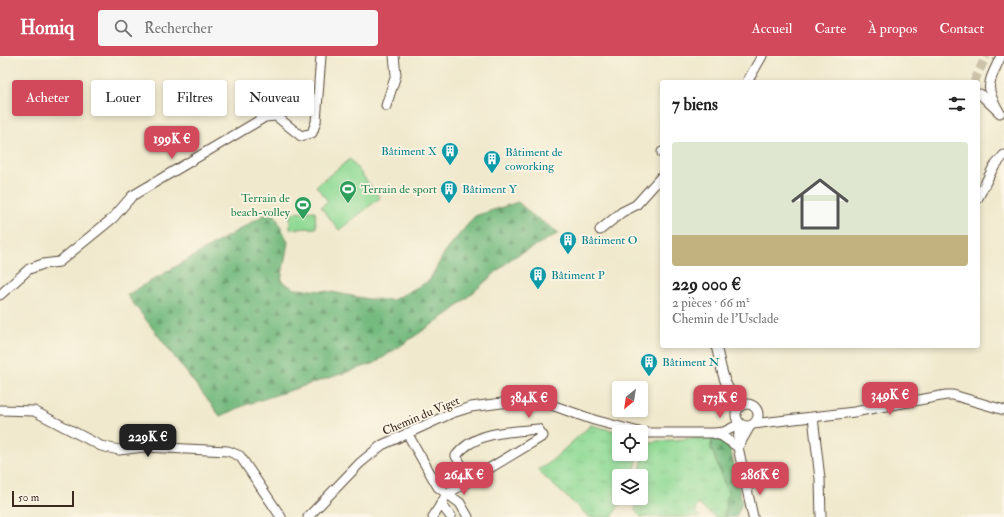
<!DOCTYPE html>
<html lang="fr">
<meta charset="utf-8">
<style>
:root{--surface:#fff;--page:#f6f6f6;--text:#222;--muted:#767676;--line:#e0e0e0;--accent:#d1495b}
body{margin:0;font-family:"IM FELL Double Pica",serif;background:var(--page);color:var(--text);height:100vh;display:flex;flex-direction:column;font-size:15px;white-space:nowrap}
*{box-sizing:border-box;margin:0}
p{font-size:13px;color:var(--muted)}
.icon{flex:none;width:22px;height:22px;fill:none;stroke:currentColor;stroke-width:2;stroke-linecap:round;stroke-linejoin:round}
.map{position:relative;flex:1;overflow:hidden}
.sheet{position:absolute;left:660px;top:24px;width:320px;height:268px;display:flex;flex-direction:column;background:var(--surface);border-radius:4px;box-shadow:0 2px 6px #0003}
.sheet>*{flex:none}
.top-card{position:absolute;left:12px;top:24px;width:380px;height:36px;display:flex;gap:8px}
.needle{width:26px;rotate:210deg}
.controls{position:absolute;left:612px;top:325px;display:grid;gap:8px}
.controls a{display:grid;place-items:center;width:36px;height:36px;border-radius:4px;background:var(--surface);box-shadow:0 2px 6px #0003;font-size:20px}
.scale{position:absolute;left:12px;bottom:10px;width:62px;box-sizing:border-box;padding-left:4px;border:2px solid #3b2a1e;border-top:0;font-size:11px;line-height:14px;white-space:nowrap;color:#3b2a1e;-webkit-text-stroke:3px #fcf5e5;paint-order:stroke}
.price{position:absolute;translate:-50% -34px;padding:0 9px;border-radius:8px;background:var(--accent);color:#fff;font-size:13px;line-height:26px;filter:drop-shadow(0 1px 2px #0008)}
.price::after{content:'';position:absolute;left:50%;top:24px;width:12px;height:9px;margin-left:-6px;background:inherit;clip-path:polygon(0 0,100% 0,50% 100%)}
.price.current{background:#222;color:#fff}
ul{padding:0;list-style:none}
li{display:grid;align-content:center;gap:8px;height:212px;padding:0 12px}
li+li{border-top:1px solid var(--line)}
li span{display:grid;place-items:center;height:124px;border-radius:4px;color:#555}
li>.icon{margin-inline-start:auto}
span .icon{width:72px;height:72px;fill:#fffc;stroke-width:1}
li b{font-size:17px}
h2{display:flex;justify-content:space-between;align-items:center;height:48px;padding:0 12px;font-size:17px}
.pill{padding:0 14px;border-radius:4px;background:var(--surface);box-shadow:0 2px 6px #0003;font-size:14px;line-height:36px}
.pill.current{background:var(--accent);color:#fff}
header{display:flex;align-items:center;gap:24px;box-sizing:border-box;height:56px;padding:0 20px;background:var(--accent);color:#fff}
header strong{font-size:19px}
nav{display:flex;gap:22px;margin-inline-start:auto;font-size:14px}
.search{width:280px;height:36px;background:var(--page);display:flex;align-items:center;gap:10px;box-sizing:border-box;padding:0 14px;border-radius:4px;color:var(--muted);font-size:15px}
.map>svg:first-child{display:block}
.grass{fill:url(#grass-tufts);stroke:#66825a}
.forest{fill:url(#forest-firs);stroke:#58724e}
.park{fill:#91da96;stroke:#66825a}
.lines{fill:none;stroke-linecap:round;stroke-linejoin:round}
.minor-tunnel{stroke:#ccc3aa;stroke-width:9;stroke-dasharray:9 4.5;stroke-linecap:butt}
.minor-casing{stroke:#564738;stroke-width:11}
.minor{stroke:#fff;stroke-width:9}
.labels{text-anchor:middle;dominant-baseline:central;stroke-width:3.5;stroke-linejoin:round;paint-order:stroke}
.culture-label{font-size:12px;fill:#0d838f;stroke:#fcf5e5;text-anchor:start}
.leisure-label{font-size:12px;fill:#27864d;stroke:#fcf5e5;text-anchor:start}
.street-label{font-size:12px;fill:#3b2a1e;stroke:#fcf5e5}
</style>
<header>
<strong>Homiq</strong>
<div class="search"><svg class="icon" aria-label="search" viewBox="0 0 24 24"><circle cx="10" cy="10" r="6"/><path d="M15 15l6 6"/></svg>Rechercher</div>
<nav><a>Accueil</a><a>Carte</a><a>À propos</a><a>Contact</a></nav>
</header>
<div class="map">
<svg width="1004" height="461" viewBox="0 0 1004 461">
<defs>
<pattern id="grass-tufts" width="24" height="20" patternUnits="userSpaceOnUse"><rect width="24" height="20" fill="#91da96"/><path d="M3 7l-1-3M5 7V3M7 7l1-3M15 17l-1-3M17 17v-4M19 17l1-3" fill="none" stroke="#7ebb81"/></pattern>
<pattern id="forest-firs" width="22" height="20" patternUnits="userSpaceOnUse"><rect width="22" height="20" fill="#74ba7f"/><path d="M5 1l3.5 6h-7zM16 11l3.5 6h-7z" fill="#609767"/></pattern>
</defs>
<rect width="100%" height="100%" fill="#fcf5e5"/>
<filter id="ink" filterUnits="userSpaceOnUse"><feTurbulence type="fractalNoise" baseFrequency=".025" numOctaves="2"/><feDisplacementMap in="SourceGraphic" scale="8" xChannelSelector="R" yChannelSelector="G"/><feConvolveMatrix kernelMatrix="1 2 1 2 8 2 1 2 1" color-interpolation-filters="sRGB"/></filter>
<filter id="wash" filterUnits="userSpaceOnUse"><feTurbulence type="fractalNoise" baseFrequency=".012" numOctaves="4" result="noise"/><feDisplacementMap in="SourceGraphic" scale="16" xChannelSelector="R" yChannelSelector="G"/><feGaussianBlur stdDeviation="0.9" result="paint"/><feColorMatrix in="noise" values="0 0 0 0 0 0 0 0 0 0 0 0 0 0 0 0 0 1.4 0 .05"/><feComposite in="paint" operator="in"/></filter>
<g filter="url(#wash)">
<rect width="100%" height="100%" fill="#f0e9cd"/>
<path class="grass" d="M591,369L619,376V398H639L633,420H619V442H623L612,461H589L537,414L548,408Z
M712,381L711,392L728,436L724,461H715L698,448L695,452L696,456L701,461H641L635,455L637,442H641V420L639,419L646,387L657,385Z"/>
<path class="forest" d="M518,146L531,158L559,177L512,202L452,255L375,307L248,348L220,360L127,239L264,159H275L288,186L281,225L295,233L326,235L368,243L393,244L429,225L446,194L475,160Z
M712,381L729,387L742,447L736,461H724L728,436L711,392Z"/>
<path class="park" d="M350,103L380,142L339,174L321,151L328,145L316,130Z
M315,155L316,172L290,173V157Z"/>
</g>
<g filter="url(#ink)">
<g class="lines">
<path class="minor-tunnel" d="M974,26L986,0"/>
<defs>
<path id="minor" d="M747,26L762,0
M980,38L1000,57C983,29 989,27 1001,0
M386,50L396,19L394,0
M662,96V97
M978,142L993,112L1004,99
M600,174L622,156L636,149L662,120
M0,239L29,213L43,208L59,206L113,162L132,140L265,61L276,60L301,80L312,77L316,66L321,0
M716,290C722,312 723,337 744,348
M736 359a11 11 0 1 1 22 0a11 11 0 1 1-22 0Z
M0,354L34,355L101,390L119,394L144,391L228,395L240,400L281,461
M813,361L820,423L821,461
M753,368L854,356L946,339H953L1004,354
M742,369L739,375L738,391L750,370
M407,377L438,431L460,447L468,461
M641,377H714L724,376L740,368
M715,378L722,380L738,391L753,461
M441,448L451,461
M308,461L360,407L382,389L452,357L471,351L517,345L543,346L594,364L639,376
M433,461L447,438L543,380L538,373C510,376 474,375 456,400L470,424"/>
</defs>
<use href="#minor" class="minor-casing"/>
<use href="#minor" class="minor"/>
</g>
</g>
<defs>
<symbol id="building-pin" viewBox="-11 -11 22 30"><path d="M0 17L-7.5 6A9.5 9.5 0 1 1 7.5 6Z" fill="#0f9aa8" stroke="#fcf5e5"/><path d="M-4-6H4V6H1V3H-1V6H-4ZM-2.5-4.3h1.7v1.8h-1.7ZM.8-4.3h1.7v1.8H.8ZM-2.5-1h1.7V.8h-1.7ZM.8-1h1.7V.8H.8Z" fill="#fff"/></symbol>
<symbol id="stadium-pin" viewBox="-11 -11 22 30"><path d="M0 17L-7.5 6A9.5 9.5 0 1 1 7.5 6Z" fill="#2e9e5b" stroke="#fcf5e5"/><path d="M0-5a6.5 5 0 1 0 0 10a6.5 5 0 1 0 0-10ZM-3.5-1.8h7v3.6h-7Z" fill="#fff"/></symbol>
</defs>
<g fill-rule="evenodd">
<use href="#building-pin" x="440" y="85" width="20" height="27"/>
<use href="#building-pin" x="482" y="93" width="20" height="27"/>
<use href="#stadium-pin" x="338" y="123" width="20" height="27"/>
<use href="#building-pin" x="439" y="123" width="20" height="27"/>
<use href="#stadium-pin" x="293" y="139" width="20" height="27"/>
<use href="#building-pin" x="558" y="174" width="20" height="27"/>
<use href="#building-pin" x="528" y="209" width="20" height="27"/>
<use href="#building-pin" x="639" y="296" width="20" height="27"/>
</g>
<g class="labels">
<g class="culture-label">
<text x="437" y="95" text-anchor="end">Bâtiment X</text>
<text x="505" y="96">Bâtiment de<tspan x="505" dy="14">coworking</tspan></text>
<text x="462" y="133">Bâtiment Y</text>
<text x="581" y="184">Bâtiment O</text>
<text x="551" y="219">Bâtiment P</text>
<text x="662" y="306">Bâtiment N</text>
</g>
<g class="leisure-label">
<text x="361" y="133">Terrain de sport</text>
<text x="290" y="142" text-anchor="end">Terrain de<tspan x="290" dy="14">beach-volley</tspan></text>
</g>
<g class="street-label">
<text transform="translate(421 360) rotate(-23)">Chemin du Viget</text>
</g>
</g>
</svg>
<div class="controls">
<a><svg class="needle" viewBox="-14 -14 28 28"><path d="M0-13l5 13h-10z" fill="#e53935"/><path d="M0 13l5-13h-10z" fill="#767676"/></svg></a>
<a><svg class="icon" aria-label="locate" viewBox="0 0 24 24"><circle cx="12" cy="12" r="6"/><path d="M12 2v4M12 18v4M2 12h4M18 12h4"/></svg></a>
<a><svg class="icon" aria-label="layers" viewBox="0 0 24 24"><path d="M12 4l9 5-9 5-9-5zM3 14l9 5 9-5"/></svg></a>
</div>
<div class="scale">50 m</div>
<b class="price" style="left:172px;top:104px">199K €</b>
<b class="price" style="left:890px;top:360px">349K €</b>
<b class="price" style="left:529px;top:363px">384K €</b>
<b class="price" style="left:720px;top:363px">173K €</b>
<b class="price current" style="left:148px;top:402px">229K €</b>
<b class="price" style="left:464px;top:440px">264K €</b>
<b class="price" style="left:760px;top:440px">286K €</b>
<div class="top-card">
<a class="pill current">Acheter</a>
<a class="pill">Louer</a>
<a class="pill">Filtres</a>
<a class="pill">Nouveau</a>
</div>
<section class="sheet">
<h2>7 biens<svg class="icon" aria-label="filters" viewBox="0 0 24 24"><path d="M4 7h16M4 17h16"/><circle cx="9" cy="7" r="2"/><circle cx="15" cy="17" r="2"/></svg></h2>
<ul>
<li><span style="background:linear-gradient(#dfe7d0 75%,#c2b280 0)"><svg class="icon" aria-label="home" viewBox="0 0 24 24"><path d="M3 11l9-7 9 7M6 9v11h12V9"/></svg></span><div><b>229 000 €</b><p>2 pièces · 66 m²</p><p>Chemin de l'Usclade</p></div></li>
</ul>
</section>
</div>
